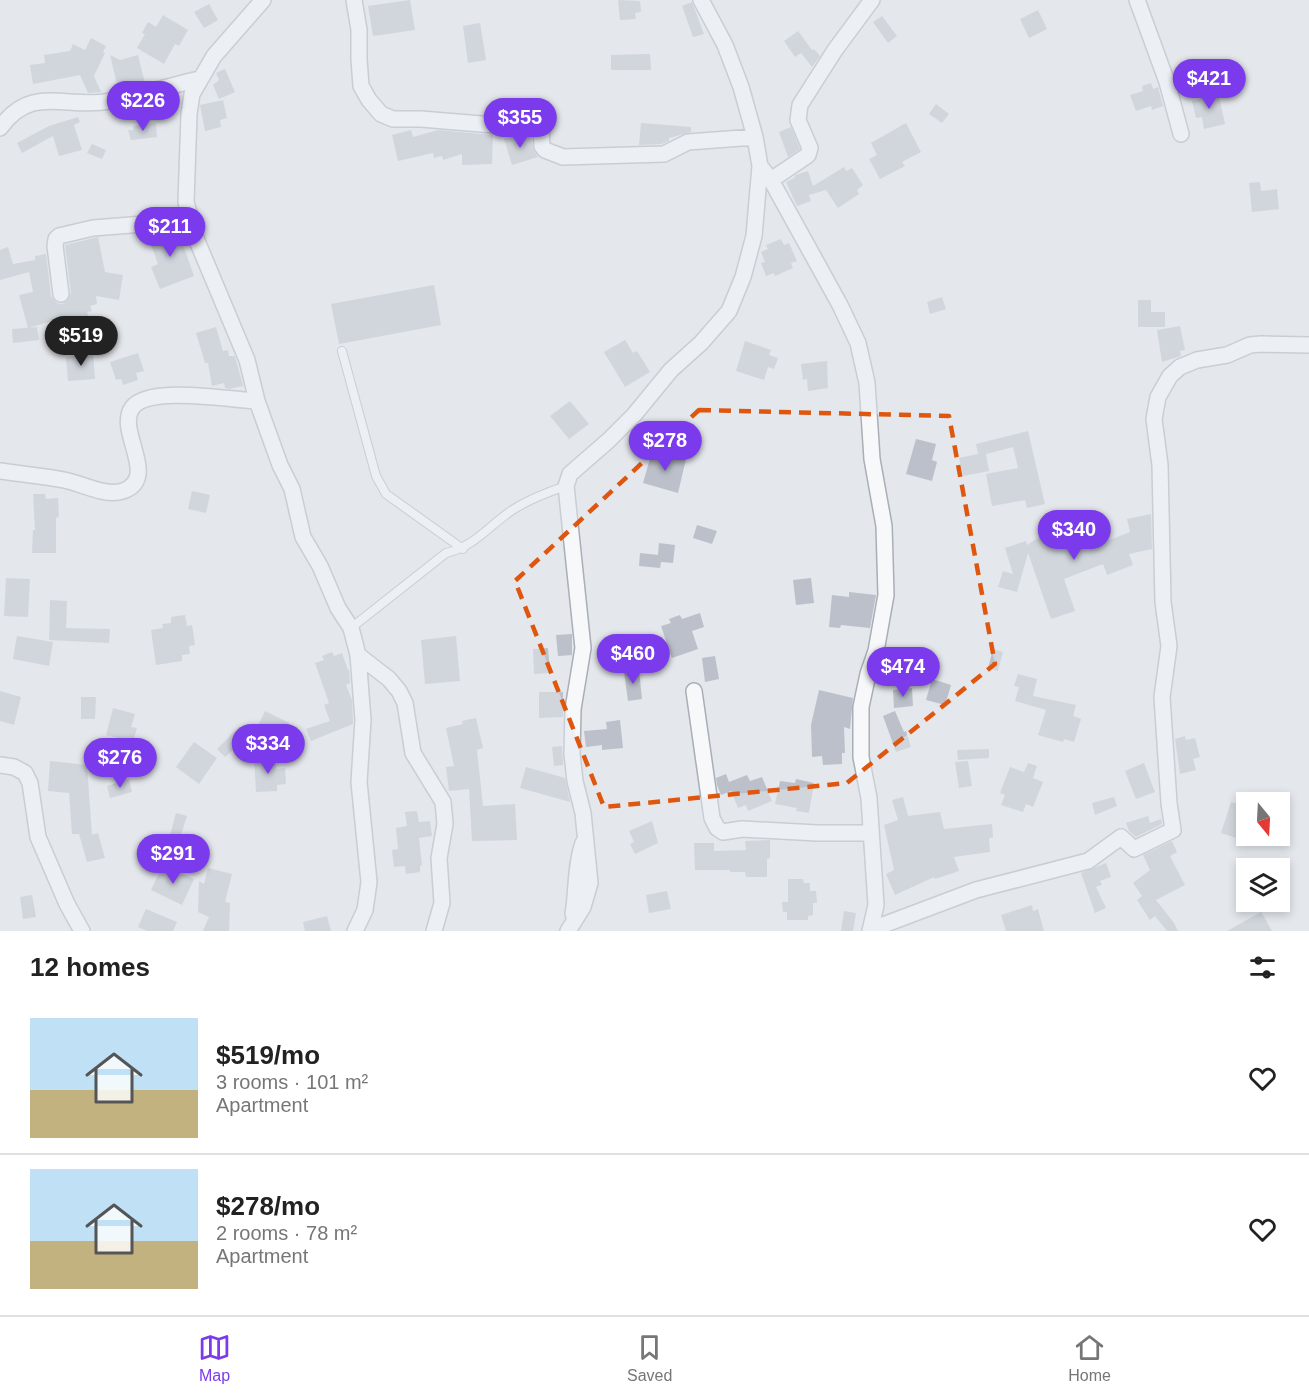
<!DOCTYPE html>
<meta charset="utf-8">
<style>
:root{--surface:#fff;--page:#f2f2f2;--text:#222;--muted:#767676;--line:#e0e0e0;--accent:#7c3aed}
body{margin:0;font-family:Helvetica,sans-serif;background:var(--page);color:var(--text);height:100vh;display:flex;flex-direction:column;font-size:22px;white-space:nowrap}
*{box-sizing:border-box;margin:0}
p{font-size:20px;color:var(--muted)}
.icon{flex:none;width:33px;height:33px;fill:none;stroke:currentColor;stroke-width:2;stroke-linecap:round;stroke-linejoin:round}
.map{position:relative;height:931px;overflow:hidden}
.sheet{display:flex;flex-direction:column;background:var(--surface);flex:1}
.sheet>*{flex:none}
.needle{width:39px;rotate:162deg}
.fabs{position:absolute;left:1236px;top:792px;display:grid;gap:12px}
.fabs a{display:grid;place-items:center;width:54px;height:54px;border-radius:0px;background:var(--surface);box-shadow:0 3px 9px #0003;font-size:30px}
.price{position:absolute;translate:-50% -51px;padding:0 14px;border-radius:21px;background:var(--accent);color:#fff;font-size:20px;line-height:39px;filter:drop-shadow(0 2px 3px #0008)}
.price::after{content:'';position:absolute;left:50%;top:36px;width:18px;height:14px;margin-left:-9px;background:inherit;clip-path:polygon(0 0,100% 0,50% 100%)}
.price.active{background:#222;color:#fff}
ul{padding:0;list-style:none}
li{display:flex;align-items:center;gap:18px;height:150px;padding:0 30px}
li+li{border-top:2px solid var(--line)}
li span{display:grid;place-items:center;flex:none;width:168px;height:120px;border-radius:0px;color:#555}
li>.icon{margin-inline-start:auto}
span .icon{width:72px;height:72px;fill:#fffc;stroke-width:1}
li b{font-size:26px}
h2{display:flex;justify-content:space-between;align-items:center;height:72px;padding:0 30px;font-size:26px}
.tabs{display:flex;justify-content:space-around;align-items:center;height:84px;border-top:2px solid var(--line);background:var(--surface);font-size:16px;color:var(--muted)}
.tabs a{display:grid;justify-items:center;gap:3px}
.tabs .active{color:var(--accent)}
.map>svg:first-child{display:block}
.building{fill:#bbc0ca}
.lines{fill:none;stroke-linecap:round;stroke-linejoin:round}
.lane-casing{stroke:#a9aeb7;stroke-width:10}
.street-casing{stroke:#a9aeb7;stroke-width:18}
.lane{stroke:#f7f8fa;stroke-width:8}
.street{stroke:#f7f8fa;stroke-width:15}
.marked{fill:none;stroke:#df570f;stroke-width:4.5;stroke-dasharray:12 8;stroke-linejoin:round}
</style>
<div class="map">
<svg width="1309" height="931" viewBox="0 0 1309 931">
<rect width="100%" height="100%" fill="#e4e7ec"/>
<path class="building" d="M410,0L415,30L373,36L368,6Z
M618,0L640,1L641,12L635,13L636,19L620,20Z
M692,2L704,34L693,37L682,6Z
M209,4L218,20L204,28L194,12Z
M1038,10L1047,29L1029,38L1020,19Z
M163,15L188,30L179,46L175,44L164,64L137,48L145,34L142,33L148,22L156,27Z
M882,16L897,36L888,43L873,22Z
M480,23L486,60L468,63L463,26Z
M798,31L812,50L814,49L820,56L812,67L801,53L795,57L784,41Z
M91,38L106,46L103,52L105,53L94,76L101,92L88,93L80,75L33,84L30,65L45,63L44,55L70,51L73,44L85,50Z
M650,54L651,70H611V55Z
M110,55L120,60L138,55L145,83L118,89Z
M225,69L235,92L219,99L213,85L219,80L216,73Z
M1151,83L1153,89L1158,87L1163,106L1152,110L1151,106L1136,111L1130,95L1143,91L1142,86Z
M1210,91L1211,98L1219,96L1225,124L1204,129L1202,117L1196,118L1192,101L1200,99L1198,94Z
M223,100L227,118L220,120L221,127L205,131L200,105Z
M936,104L949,114L942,123L929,114Z
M78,117L80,122L74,125L82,150L59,156L53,136L22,153L17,143L49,126Z
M156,123L157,137L131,140L128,130H133V126Z
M641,123L691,127V132L669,138V141L662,144L639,145Z
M906,123L921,152L902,162L905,166L880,179L869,159L877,155L871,143Z
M791,127L800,149L788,157L779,132Z
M411,130L413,137L438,130L493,135L492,164L462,165V154L443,160L442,156L434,158L433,153L398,161L392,135Z
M518,135H530L534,151L538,157L512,165L504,139Z
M92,144L106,150L102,159L87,153Z
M844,167L846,171L852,168L863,185L857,190L859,194L838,208L826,190L809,195L811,201L797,206L786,182L794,178L796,175L808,171L813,186Z
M1260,182L1261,191L1277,189L1279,209L1252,212L1249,183Z
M172,228L173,232L178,231L194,276L160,289L151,267L158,264L149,239L152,238L150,233Z
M98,237L105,272L123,275L119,300L96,296L97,304L90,306L92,311L87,312L89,317L71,321L69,316L28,328L19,295L33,292L29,272L0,280V250L8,247L13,264L35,260V256L46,254L51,296L57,303L62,304L67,301L71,293L65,245Z
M781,239L784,245L789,243L797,261L791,263L793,268L775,276L774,273L766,276L761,263L765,262L761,252L768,249L766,245Z
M434,285L441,325L339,344L331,304Z
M942,297L946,309L930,314L927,302Z
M1138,300H1151V312H1165V327H1138Z
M1180,326L1185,350L1180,351L1181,356L1162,362L1157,330Z
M37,327L39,340L13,343L12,329Z
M216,327L223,351L228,350L229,356H235L243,386L229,389L225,388L224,383L212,386L208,363H205L196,333Z
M625,340L633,353L637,351L650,372L625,387L604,352Z
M745,341L771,350L769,355L778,358L774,369L768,367L764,380L736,371Z
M93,352L95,379L68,381L66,357L77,356V353Z
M138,353L144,371L136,373L138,380L123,385L121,379L116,380L110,362Z
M827,361L828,388L808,391L807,379L803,380L801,364Z
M570,401L589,424L569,439L550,416Z
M1028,431L1045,504L1027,508L1025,500L992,506L986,474L1018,468L1013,447L986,454L989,471L963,476L959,458L978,454L976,444Z
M916,439L936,444L932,460L937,462L932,481L906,474Z
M662,452L686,459L678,493L643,483L651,455L660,458Z
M192,491L210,495L206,513L188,509Z
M33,494H45L46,499L58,498L59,517L56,518V553H32L33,530H35Z
M1151,514L1152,549L1129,554L1133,565L1107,575L1103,564L1064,579L1075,611L1051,619L1028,553L1017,592L998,587L1003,571L1013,574L1005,548L1026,541L1027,545L1049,531L1056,542L1091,534L1094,546L1130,532L1127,519Z
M697,525L717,531L712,544L693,538Z
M659,543L675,545L673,563L661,562L660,568L639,566L640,553L658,555Z
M6,578L30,579L28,617L4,616Z
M811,578L814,603L796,605L793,580Z
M849,592L876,595L870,628L841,625L840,628L829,627L832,595L849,597Z
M50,600L67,601L66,628L110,629L109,643L49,640Z
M700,613L704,627L692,631L698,649L672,658L661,626L671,623L669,619L680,615L682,619Z
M185,615L187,626L192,625L195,645L189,646L190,654L182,655V661L156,665L151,630L163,628L162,624L171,623V617Z
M572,634V655L558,656L556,635Z
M17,636L53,642L49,666L13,659Z
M456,636L460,681L425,684L421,640Z
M548,648L550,673L534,674L533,649Z
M993,649L1003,652L998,671L988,668Z
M332,652L334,656L342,653L348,670L349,669L350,683L346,685L352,700L353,724L311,741L306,729L330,721L324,705L329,703L315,663L324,660L322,656Z
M715,656L719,679L705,682L702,658Z
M639,670L642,699L628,701L624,672Z
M1018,674L1037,679L1033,696L1076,705L1073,716L1081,719L1074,742L1064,739L1063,742L1038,735L1046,710L1015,701L1019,687L1014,686Z
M932,679L951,685L945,705L926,700Z
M912,688L913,706L894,708L893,690Z
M819,690L853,698L850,729L844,727L845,753H842V764L823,765L822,756L812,757L811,725Z
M0,691L21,697L14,725L0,721Z
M539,692H563V717L539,718Z
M81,697H96L95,719H81Z
M113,708L135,714L131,727L137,728L133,742L106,735Z
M265,711L289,723L278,746L254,734Z
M895,711L904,732L906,731L911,747L896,752L883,716Z
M476,718L483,748L477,750L483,806L515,804L517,840L472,841L469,789L449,791L446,767L454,766L446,728L463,724L462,721Z
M620,720L623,748L602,750V745L586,747L584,731L607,729L606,722Z
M239,727L246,734V738L225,757L217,749Z
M1185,736L1186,740L1195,738L1200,757L1193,759L1196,770L1180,774L1175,739Z
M194,742L217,758L199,784L176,767Z
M562,746L563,765L554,766L552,747Z
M989,749V758L958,760L957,750Z
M276,756V769L285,768L286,784L277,785V791L256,792L254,758Z
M50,761L87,765L92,835L98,833L105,858L87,862L79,834H72L69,793L48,791Z
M968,761L972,786L959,788L955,762Z
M1028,763L1037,766L1033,778L1043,782L1033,807L1026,804L1023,812L1001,805L1005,795L1000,793L1010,767L1024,772Z
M1144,763L1155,792L1136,799L1125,771Z
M526,767L565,778L570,802L520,788Z
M726,774L729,782L747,775L750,781L762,777L772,801L748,811L746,805L738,808L731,791L721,795L717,785L716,778Z
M129,779L132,792L110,798L107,786Z
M796,779L814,783L809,813L796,811L797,808L775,804L780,781L795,783Z
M903,797L908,816L940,812L944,829L992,824L993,838H989L990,852L954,857L959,871L935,879L934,877L895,895L886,874L894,870L884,825L898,820L892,800Z
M1114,797L1117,806L1095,815L1092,803Z
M1231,802L1246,806V841L1221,833Z
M417,811L419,822L430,821L432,836L419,838L422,865L420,866V872L406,874L405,866L394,867L392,850L398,849L396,828L407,826L405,812Z
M176,813L187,816L180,838L170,835Z
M1148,816L1150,823L1161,819L1162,824L1136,837L1129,831L1126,823Z
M652,821L658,843L635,854L630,844L634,842L629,831Z
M770,840V858L767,859V877H746L745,872H730V870H695L694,843H714V851L746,850L745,841Z
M1172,841L1177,852L1170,856L1185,885L1156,900L1174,923L1178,931H1167L1155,916L1150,920L1137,900L1142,896L1133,883L1150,870L1143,855Z
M1106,863L1111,877L1100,881L1102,885L1096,887L1106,908L1095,913L1081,873Z
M163,865L194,879L182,905L151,890Z
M208,868L232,874L225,902L230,903L229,931H203L209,917L198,912L199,881L204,884Z
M788,879H803L804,883H810V891H816L817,903H813V915L808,916V920H787V912H783L782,902H788Z
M667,891L671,909L649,913L646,895Z
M32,895L36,917L23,919L20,897Z
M1032,905L1033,911L1038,909L1044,931H1006L1001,915Z
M146,909L177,922L173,931H147L138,927Z
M844,911L856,913L853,931H841Z
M1261,912L1272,931H1227Z
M327,916L331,931H305L303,922Z"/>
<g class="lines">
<defs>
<path id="lane" d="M342,351L376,476L386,494L463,549
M351,628L446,553C476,546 489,525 514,509C530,499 548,492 566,486"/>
<path id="street" d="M263,0L214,56L192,94L189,114L186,202L195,236L247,360L257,401L280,465L292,489L303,537L320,566L338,608L351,628L358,655L389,679L399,691L405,703L413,753L443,802L445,824L439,858L442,903L434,931
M354,0L359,30V59L361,86L369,100L381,114L393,119H421L493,125H537L541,127L542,146L545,150L563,157L664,154L688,142L755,137
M701,0L725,45L741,87L755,137L760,166L771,180L840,305L858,343L867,383L872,459L884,526L886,595L876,651L868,674L861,707V757L869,798L876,905L870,931
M1137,0L1167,82L1181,134
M0,128C32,83 67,110 110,101C140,95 170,86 199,79
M771,180L808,155L810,148L798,120L800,105L835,50L872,0
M61,294L55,246L56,239L59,236L93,228L144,224L189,214
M0,471C21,474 43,476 64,480C81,483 105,497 123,491C160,478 116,431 132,408C148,385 231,400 257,401
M694,691L712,818L717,828L723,832L742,829L817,833H871
M0,765L14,767L25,773L30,783L38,837L67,904L82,931
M573,914C577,890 575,866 583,843
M870,930L976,890L1088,861L1121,837L1134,849L1173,830L1169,803L1162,697L1169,646L1163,602L1160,465L1154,419L1158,397L1170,376L1180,367L1197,360L1227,355L1250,345L1261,344L1309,345
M355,931L365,910L369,882L359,782L363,720L358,655
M568,931L583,907L590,883L583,813L575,781L572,754L573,709L583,648L566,486L570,474L609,440L634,415L671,370L701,343L729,311L743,277L754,236L760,166"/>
</defs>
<use href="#lane" class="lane-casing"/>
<use href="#street" class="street-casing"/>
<use href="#lane" class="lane"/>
<use href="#street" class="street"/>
</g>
<path d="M0 0H1309V931H0ZM699,410L949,416L995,664L847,783L604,807L515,581Z" fill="#e4e7ec" fill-opacity=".55" fill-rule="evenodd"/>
<path class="marked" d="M699,410L949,416L995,664L847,783L604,807L515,581Z"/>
</svg>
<div class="fabs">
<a><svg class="needle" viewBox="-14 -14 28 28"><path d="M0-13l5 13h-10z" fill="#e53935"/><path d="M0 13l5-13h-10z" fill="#767676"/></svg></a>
<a><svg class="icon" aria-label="layers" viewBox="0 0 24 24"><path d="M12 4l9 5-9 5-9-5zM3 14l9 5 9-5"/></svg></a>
</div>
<b class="price" style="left:1209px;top:110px">$421</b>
<b class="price" style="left:143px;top:132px">$226</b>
<b class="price" style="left:520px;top:149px">$355</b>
<b class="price" style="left:170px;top:258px">$211</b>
<b class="price active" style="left:81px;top:367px">$519</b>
<b class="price" style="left:665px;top:472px">$278</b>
<b class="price" style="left:1074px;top:561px">$340</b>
<b class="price" style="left:633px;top:685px">$460</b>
<b class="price" style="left:903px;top:698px">$474</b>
<b class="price" style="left:268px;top:775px">$334</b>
<b class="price" style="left:120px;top:789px">$276</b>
<b class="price" style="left:173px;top:885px">$291</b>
</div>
<section class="sheet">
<h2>12 homes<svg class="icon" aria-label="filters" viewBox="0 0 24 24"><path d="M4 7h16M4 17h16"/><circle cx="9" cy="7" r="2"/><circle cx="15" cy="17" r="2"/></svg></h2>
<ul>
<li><span style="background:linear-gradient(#bfe0f5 60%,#c2b280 0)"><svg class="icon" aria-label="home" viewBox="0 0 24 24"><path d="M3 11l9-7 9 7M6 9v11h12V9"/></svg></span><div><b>$519/mo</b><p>3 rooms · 101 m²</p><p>Apartment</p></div><svg class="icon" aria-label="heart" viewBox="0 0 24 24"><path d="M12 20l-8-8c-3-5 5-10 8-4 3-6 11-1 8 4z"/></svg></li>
<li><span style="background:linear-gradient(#bfe0f5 60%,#c2b280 0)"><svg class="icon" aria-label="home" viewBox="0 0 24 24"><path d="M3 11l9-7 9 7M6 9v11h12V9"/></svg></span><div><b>$278/mo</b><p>2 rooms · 78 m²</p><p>Apartment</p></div><svg class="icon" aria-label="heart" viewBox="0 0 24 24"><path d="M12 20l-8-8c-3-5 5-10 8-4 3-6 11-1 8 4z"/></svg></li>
</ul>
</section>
<nav class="tabs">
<a class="active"><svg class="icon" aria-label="map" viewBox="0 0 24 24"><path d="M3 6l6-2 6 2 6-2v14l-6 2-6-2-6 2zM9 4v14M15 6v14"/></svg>Map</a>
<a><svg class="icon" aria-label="saved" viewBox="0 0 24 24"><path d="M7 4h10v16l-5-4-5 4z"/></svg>Saved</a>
<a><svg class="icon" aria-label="home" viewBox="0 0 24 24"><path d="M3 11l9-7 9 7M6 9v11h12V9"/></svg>Home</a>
</nav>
